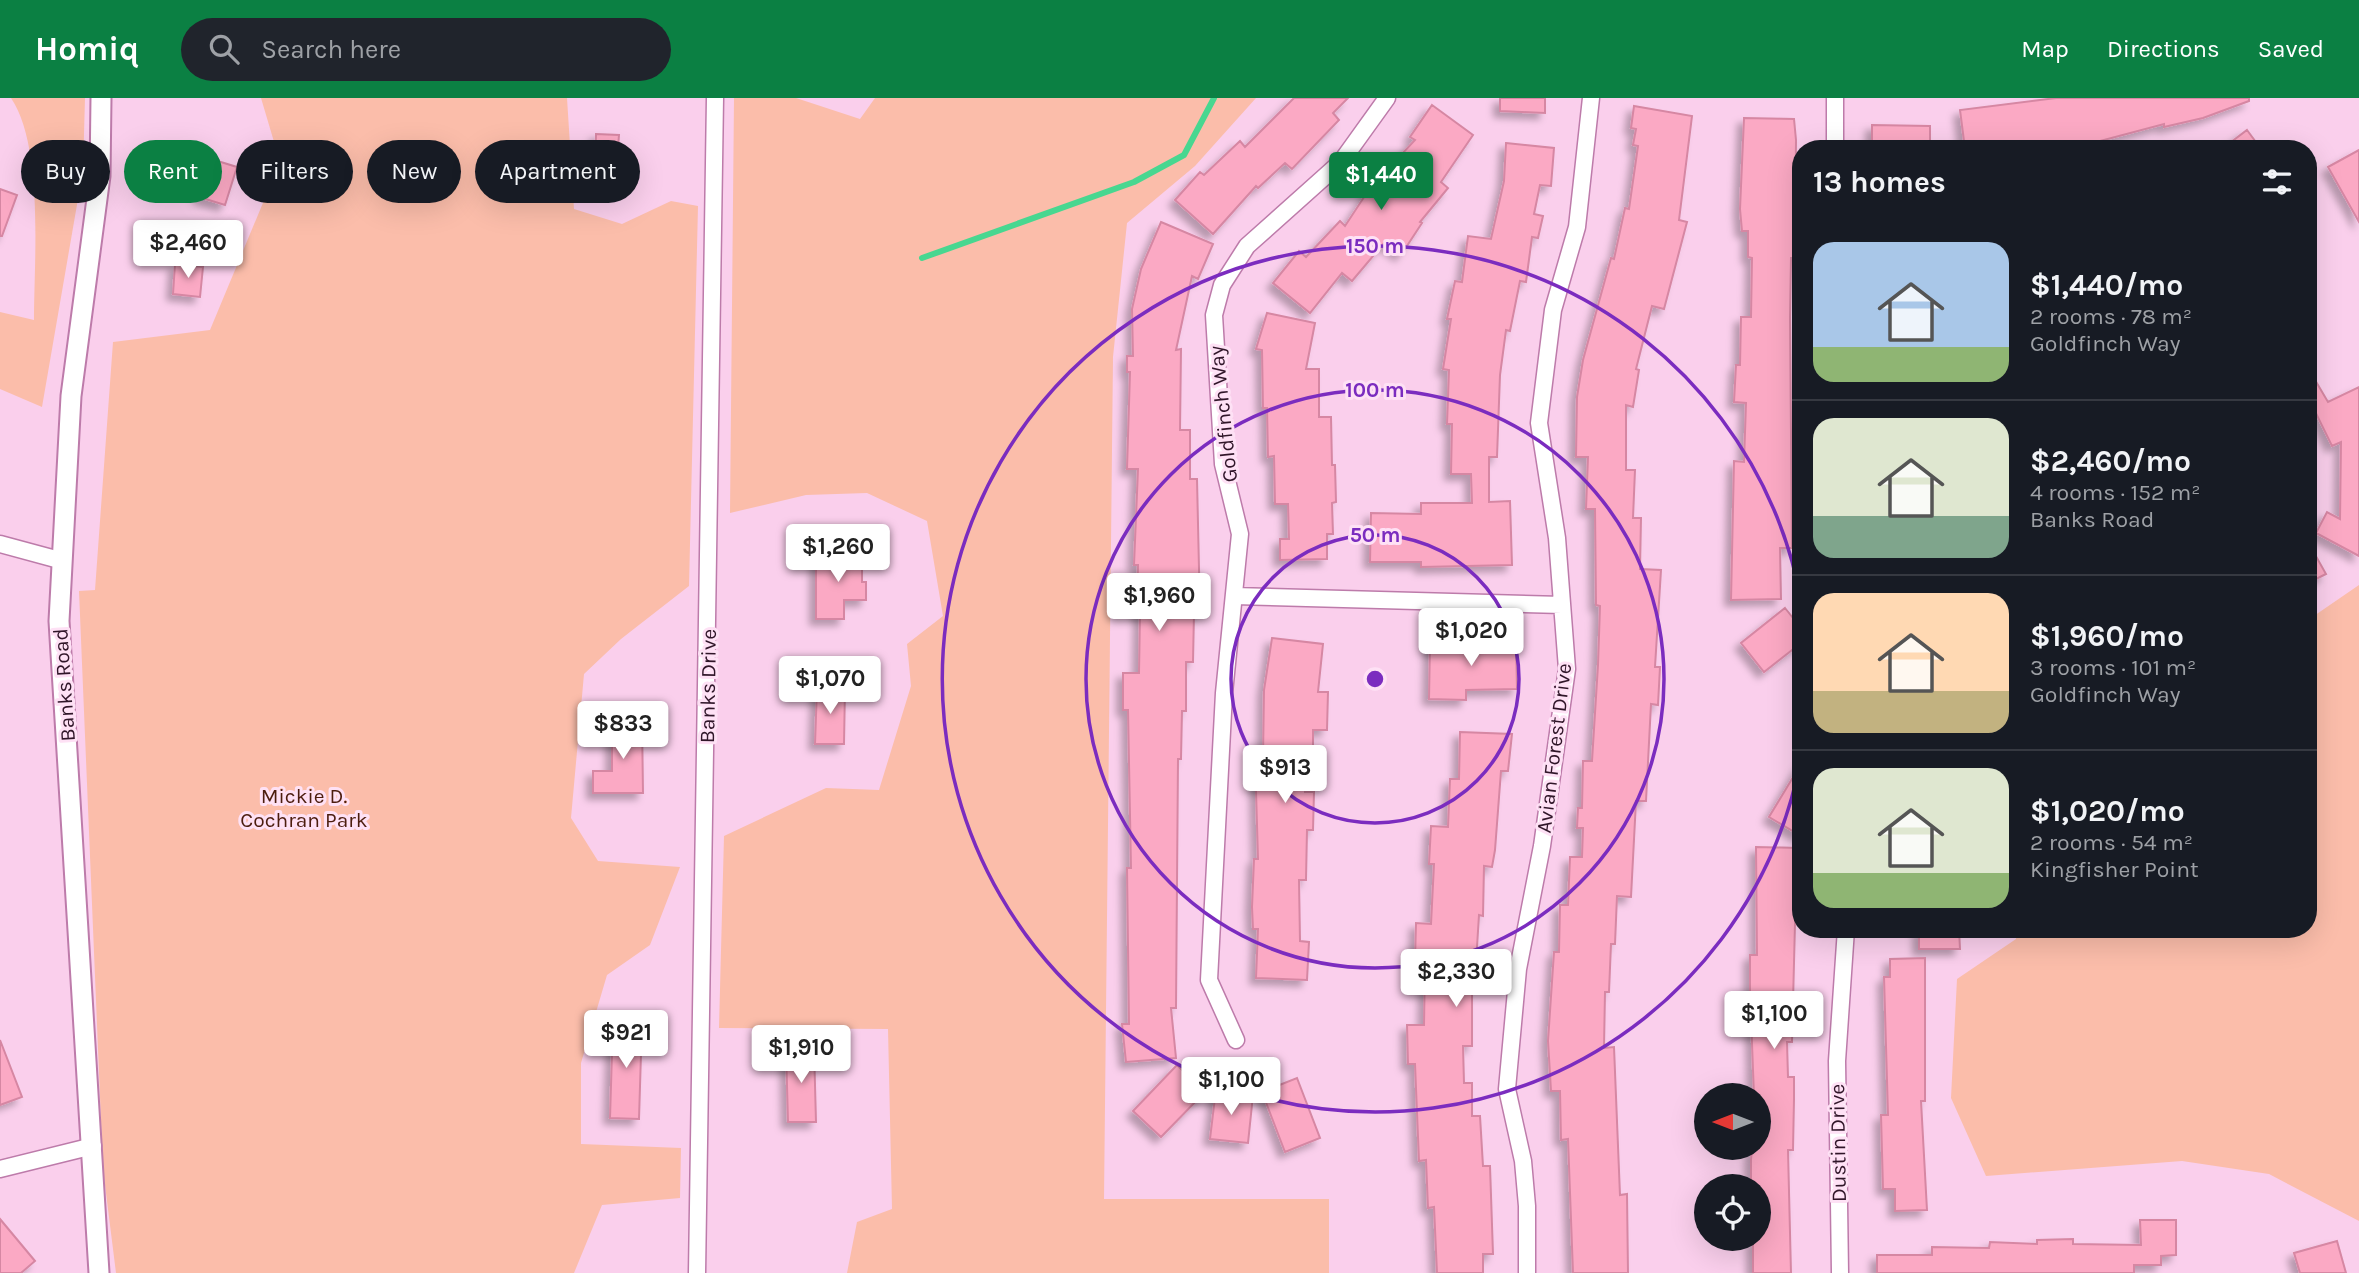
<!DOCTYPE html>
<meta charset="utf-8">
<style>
:root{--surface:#171b24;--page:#20242c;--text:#f1f3f6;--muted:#9ea1a6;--line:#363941;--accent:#0b8043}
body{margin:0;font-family:Karla,sans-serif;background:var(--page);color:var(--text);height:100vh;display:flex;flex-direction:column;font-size:26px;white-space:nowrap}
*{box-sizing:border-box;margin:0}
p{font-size:23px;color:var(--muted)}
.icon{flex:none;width:38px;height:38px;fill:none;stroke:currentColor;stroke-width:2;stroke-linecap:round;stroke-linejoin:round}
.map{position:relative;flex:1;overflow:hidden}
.drawer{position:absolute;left:1792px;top:42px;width:525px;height:798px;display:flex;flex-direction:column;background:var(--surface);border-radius:28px;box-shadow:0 7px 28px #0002}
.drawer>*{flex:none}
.top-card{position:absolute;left:21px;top:42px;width:665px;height:63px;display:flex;gap:14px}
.needle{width:46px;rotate:270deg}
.fabs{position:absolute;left:1694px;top:985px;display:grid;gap:14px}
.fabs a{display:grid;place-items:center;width:77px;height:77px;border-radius:50%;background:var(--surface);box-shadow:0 7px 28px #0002;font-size:35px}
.price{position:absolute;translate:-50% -60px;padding:0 16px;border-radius:7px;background:#fff;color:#222;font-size:23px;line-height:46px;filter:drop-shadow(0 2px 4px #0008)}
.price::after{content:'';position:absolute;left:50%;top:42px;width:21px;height:16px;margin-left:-10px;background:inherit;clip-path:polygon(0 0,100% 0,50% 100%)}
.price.selected{background:var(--accent);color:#fff}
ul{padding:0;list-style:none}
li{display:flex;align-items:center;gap:21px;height:175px;padding:0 21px}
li+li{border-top:2px solid var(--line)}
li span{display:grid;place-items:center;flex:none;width:196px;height:140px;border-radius:21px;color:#555}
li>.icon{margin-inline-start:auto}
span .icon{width:84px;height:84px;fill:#fffc;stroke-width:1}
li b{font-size:30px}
h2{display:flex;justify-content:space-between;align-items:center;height:84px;padding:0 21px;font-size:30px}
.pill{padding:0 24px;border-radius:32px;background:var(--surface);box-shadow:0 7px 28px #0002;font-size:24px;line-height:63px}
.pill.selected{background:var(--accent);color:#fff}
header{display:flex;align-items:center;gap:42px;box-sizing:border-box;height:98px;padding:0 35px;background:var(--accent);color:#fff}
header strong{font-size:33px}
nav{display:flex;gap:38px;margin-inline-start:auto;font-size:24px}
.search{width:490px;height:63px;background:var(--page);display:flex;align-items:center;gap:18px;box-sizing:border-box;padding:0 24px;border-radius:38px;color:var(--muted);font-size:26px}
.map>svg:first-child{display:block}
.green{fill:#fbbdaa}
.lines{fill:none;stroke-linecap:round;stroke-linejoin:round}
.stream{stroke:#48d790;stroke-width:6}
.building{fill:#fba9c4;stroke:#d687a3;stroke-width:2;filter:url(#shadow)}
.minor-casing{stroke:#bd7baa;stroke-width:19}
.tertiary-casing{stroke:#bd7baa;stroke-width:23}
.minor{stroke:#fff;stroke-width:16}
.tertiary{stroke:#fff;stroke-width:19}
.ring{fill:none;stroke:#7b2cbf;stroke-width:3.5}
.labels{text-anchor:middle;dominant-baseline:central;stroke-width:6;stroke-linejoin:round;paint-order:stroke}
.street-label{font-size:21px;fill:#301629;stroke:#fee1f5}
.park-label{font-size:21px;fill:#4c1d0e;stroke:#fee1f5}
.centre{fill:#7b2cbf;stroke:#fee1f5;stroke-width:3.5}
.ring-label{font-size:21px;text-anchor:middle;font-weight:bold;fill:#7b2cbf;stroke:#fee1f5;stroke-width:6;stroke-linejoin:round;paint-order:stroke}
</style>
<header>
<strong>Homiq</strong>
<div class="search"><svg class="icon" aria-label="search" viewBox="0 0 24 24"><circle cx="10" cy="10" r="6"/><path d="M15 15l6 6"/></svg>Search here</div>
<nav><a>Map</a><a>Directions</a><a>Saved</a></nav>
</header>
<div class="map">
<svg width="2359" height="1175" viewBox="0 0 2359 1175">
<defs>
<filter id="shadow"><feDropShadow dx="-6" dy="6" stdDeviation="3.5" flood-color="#0004"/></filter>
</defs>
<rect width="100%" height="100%" fill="#facfec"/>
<path class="green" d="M11,0H85L83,72L42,309L0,291V214L34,222C34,162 44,49 11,0Z
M261,0H567L574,111L622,126L671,103L698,108L689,488L621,541L584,576L571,720L598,763L680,769L650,847L607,877L581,965V1046L681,1050L680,1100L602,1107L574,1175H116L103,1071L79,493L95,492L113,244L210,232L280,64Z
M734,0H796L860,21L875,0H1256L1195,68L1127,125L1113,259L1104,1101H1329V1175H847L857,1124L892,1111L888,931L719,930L724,738L826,690L879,692L911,588L907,546L943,518L927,423L867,395L806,397L730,415Z
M2359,487V1123L2269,1076L2182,1063L1986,1078L1951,1000L1957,881L2016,841V831H2308V522Z"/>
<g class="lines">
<path class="stream" d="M922,160L1134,84L1184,57L1214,0"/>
</g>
<path class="building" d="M1294,0H1348L1333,15L1339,22L1292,71L1285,65L1258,90L1256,88L1213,136L1175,102L1200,74L1204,77L1240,43L1245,49Z
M1500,0H1545V15L1500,13Z
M2056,0H2249V3L2203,20L2164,29V26L2070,51H1965L1960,12Z
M1432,7L1473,37L1441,84L1448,90L1420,124L1422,125L1401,157L1384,145L1352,183L1342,175L1310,215L1273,185L1299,153L1306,159L1340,123L1345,128L1370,90L1415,42L1410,39Z
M1634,8L1692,18L1679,122L1687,124L1664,211L1652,208L1636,271L1639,272L1633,309L1626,307V372H1635L1633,420H1641L1640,471L1661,472L1655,569H1660L1658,607L1651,606L1646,703H1636L1631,799L1617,798L1615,846H1611L1609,894H1605L1604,950L1614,949L1620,1097L1627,1096L1628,1175H1573L1568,1041L1561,1042L1560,993H1551L1548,943L1554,854H1559L1560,807H1568L1570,759H1582L1583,730H1577L1578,710H1582L1583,663H1592L1598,567L1600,508L1596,507L1595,411H1586L1588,359H1576L1577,299L1583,262L1611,160L1614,161L1625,110L1629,111L1638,48L1633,47L1636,31L1631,30Z
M1744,20L1794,21L1796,42L1795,160H1791L1790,220L1792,450H1780L1781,501L1731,502L1734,363L1744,364L1746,305L1734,304L1736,267H1740L1741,219H1751L1752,160L1748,159V133H1742L1740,111Z
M1872,27L1930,28V51H1872Z
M2247,32L2261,51H2222Z
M596,36L619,37L618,50H627L626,82H595Z
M1506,45L1554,50L1551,88L1540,87L1534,116L1543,118L1538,140L1532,139L1526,184L1520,183L1510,233L1506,232L1500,277L1497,359H1489V404L1510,403L1512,467L1421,469V464H1370L1371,415L1421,416V405H1472L1471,376H1451L1452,326H1447L1449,272L1443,271L1451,221H1447L1455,183L1462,184L1468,138L1491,141L1504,83Z
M2359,52V124L2328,69Z
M211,61L237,69L225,107L199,99Z
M0,91L17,97L2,138H0Z
M1161,124L1213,146L1198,181L1192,178L1176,252L1181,251L1180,332H1190V381H1197L1200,515H1194L1193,564H1186V613H1182L1181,661H1178L1176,910H1171L1176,960L1126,964L1122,926H1129L1127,770H1131L1128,612H1123V575H1139L1140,515H1137L1138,467H1134L1138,371H1127L1130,274H1127V258H1133L1132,211L1141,171Z
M175,166L203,169L200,199L173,196Z
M1267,215L1315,225L1306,271H1319V319H1331L1332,367H1335L1336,404L1332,405L1333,436H1327V461L1280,462V441H1289L1288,406H1275L1274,358L1268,359L1267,310H1263L1262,252L1256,251Z
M2308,270L2328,304L2359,289V458L2316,435L2327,414L2340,421L2341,344L2332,348L2308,299Z
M2308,444L2326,476L2308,485Z
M816,457H862V484H866V502H844V521H816Z
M1785,510L1801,530V545L1764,574L1741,545Z
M1272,540L1323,546L1318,594H1328L1327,632H1313V657H1306L1305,694H1314L1313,732H1307L1306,782H1299L1300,843L1309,844L1307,882L1256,880L1258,831H1253L1252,809L1254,761H1258L1256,693L1259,659H1263L1264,592Z
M1479,544H1516L1517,591L1466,592V602L1429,601L1430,545Z
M817,590H845L844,646H815Z
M612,622H642L643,695H593V673H612Z
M1460,634L1512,636L1508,673H1501L1495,752L1492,769L1484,768L1483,818L1479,817L1476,865H1472V948H1463L1464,985H1472V1018H1480L1483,1068H1490L1493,1156H1483V1175H1437L1434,1109L1428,1110L1426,1062L1419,1063L1415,966H1408L1407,927H1424L1425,863H1415L1416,825L1431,826L1434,766H1429L1431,728L1448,729L1450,681H1459Z
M1801,666V738L1769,719Z
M1756,749L1800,750L1799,786H1796L1792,944H1787L1788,979H1794V1001L1793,1052H1788L1791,1175H1753V1141H1759V1088H1751V1062L1752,1050H1759V998H1754L1750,893V857H1757Z
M1919,831H1959L1960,851H1919Z
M1925,860V1003H1921L1927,1112L1895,1113V1091H1883L1881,1017H1888L1884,879H1890V861Z
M613,922L642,923L639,1021L610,1020Z
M0,942L22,999L0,1007Z
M814,950L816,1024H788L786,951Z
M1177,967L1205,994L1161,1039L1133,1013Z
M1297,980L1320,1040L1285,1054L1262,994Z
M1216,991L1237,993L1236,1004L1253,997L1248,1045L1210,1041Z
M0,1121L35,1163L21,1175H0Z
M2140,1122H2176V1157L2161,1158V1167H2134V1175H1877V1157H1932V1149L1989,1150L1990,1144L2037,1146V1142L2073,1141V1146L2141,1147Z
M2337,1143L2346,1175H2300L2294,1155Z"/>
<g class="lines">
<defs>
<path id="minor" d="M1835,51V0
M0,446L63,463
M1234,498L1562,507
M1236,942L1209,882L1224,595L1240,436L1223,366L1214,217L1222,187L1247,148L1341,64L1387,0
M0,1071L93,1048
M697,1175L715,0
M1527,1175V1108L1523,1063L1507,991L1518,871L1542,748L1567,571L1557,440L1539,325L1553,212L1577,129L1591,0
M1840,1175L1837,963L1846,831"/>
<path id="tertiary" d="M99,1175L59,523L71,298L100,78L101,0"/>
</defs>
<use href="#minor" class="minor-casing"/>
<use href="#tertiary" class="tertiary-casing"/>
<use href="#minor" class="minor"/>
<use href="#tertiary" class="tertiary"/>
</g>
<g class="ring">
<circle cx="1375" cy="581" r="144"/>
<circle cx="1375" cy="581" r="289"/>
<path d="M1801 660A433 433 0 1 1 1801 502"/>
</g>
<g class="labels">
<g class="street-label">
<text transform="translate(1223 316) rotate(-96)">Goldfinch Way</text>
<text transform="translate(64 587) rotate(-94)">Banks Road</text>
<text transform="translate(708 588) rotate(-89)">Banks Drive</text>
<text transform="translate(1554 650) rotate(-83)">Avian Forest Drive</text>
<text transform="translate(1838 1045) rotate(-91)">Dustin Drive</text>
</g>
<g class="park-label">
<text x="304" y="698">Mickie D.<tspan x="304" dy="24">Cochran Park</tspan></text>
</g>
</g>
<circle cx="1375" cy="581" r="10" class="centre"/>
<g class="ring-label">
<text x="1375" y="155">150 m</text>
<text x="1375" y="299">100 m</text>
<text x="1375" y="444">50 m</text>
</g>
</svg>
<div class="fabs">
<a><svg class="needle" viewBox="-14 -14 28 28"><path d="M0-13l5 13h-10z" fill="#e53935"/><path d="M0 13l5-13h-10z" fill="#9ea1a6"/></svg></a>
<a><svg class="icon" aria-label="locate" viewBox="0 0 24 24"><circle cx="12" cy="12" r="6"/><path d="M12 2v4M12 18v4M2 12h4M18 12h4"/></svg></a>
</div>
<b class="price selected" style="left:1381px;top:114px">$1,440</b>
<b class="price" style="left:188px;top:182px">$2,460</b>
<b class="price" style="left:838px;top:486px">$1,260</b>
<b class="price" style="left:1159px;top:535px">$1,960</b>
<b class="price" style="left:1471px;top:570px">$1,020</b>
<b class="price" style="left:830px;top:618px">$1,070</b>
<b class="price" style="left:623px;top:663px">$833</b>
<b class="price" style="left:1285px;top:707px">$913</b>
<b class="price" style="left:1456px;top:911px">$2,330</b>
<b class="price" style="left:1774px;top:953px">$1,100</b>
<b class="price" style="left:626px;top:972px">$921</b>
<b class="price" style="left:801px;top:987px">$1,910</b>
<b class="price" style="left:1231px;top:1019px">$1,100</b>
<div class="top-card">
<a class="pill">Buy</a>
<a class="pill selected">Rent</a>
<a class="pill">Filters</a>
<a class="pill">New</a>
<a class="pill">Apartment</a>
</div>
<section class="drawer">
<h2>13 homes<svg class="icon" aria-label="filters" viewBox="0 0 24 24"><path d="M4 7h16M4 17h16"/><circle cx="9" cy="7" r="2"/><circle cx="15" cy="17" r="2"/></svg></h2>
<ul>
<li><span style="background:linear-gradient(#a9c7e8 75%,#8fb573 0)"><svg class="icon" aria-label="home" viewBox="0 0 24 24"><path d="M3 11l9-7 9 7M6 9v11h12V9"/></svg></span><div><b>$1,440/mo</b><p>2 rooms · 78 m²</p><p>Goldfinch Way</p></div></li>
<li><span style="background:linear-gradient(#dfe7d0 70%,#7fa58c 0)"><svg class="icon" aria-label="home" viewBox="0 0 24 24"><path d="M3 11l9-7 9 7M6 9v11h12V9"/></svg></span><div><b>$2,460/mo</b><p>4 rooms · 152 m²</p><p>Banks Road</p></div></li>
<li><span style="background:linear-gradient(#ffd9b3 70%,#c2b280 0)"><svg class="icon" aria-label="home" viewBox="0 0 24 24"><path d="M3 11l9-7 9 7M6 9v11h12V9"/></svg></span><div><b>$1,960/mo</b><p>3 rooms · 101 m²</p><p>Goldfinch Way</p></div></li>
<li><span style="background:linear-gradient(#dfe7d0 75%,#8fb573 0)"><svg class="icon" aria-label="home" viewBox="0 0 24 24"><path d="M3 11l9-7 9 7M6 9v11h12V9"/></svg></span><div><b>$1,020/mo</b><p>2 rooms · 54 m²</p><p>Kingfisher Point</p></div></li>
</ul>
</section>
</div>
